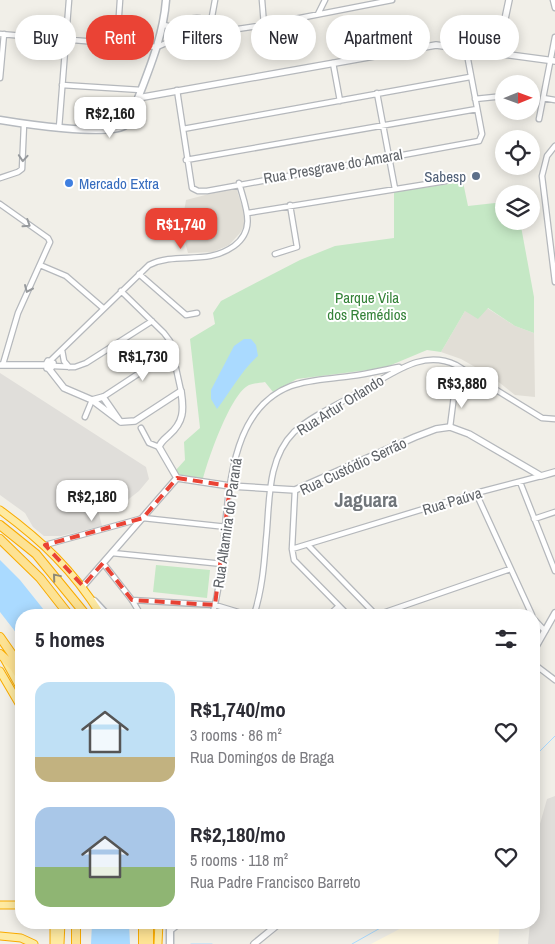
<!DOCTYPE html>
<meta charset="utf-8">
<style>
:root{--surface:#fff;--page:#f7f7f7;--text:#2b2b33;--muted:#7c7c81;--accent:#ea4335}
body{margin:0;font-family:"Archivo Narrow",sans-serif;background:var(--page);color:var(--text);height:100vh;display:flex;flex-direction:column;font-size:19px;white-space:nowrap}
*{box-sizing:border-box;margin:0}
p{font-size:16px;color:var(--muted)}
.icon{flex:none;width:28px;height:28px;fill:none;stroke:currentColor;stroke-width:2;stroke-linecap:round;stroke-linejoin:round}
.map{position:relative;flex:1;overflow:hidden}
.drawer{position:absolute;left:15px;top:609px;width:525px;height:320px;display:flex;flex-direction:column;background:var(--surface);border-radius:20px;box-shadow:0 2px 12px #0003}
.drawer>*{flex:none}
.top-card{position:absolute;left:15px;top:15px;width:525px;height:45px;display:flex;gap:10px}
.needle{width:32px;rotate:89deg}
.tools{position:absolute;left:495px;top:75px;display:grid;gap:10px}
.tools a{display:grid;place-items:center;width:45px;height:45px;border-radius:50%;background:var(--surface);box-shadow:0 2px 12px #0003;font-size:25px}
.price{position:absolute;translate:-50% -42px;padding:0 11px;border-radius:10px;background:#fff;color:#222;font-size:16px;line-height:32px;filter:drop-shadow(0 1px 2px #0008)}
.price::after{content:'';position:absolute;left:50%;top:30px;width:15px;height:11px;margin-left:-8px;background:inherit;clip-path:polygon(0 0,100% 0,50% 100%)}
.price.active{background:var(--accent);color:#fff}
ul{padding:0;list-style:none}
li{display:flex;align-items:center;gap:15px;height:125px;padding:0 20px}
li span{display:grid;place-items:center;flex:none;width:140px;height:100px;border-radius:15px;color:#555}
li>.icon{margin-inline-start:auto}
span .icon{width:60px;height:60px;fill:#fffc;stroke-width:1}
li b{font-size:21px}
h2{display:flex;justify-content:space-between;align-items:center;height:60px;padding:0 20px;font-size:21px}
.tag{padding:0 18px;border-radius:22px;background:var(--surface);box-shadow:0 2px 12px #0003;font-size:18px;line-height:45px}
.tag.active{background:var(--accent);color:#fff}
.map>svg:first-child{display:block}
.commercial{fill:#fef7e0}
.industrial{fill:#e0deda}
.education{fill:#e1ded6}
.green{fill:#c5e8c5}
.water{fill:#aadaff}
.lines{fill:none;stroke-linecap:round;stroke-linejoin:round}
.stream{stroke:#aadaff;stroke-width:1}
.minor-casing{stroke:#b5b8bc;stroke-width:7}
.tertiary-casing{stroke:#b5b8bc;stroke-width:8}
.secondary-casing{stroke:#b6babf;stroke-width:9}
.trunk-casing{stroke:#f9ab00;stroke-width:9}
.motorway-casing{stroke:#f9ab00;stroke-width:10}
.minor{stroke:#fff;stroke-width:4.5}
.tertiary{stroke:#fff;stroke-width:5.5}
.secondary{stroke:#fff;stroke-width:6}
.trunk{stroke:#feeaa1;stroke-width:7}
.motorway{stroke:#fde293;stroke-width:8}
.oneway{stroke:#979a9d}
.oneway2{stroke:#8e8975}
.marked{fill:none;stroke:#ea4335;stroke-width:4;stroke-dasharray:10 6;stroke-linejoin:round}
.service-dot{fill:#5c6f8a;stroke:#fff;stroke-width:2}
.shop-dot{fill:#3f7fe0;stroke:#fff;stroke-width:2}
.labels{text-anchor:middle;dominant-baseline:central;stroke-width:4;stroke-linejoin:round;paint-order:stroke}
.street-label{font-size:15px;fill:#5f6368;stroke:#fff}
.service-label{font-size:15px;fill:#4e5e75;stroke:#fff;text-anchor:end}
.shop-label{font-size:15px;fill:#366cbe;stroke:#fff;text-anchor:start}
.park-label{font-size:15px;fill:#348238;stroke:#fff}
.district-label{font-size:20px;font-weight:bold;fill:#70757a;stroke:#fff}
</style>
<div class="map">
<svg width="555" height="944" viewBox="0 0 555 944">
<rect width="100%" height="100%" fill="#f1efe8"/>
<path class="commercial" d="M411,923H500L498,944H371Z"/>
<path class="industrial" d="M0,373L146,467L149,479L139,491L125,502L98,510L102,526L61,536H44L33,527L25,513L0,495Z
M555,796V944H528L530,923L534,922L536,838L547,799Z"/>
<path class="education" d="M236,187L247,222L240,233L229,245L213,252L188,253L181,229L186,200Z
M487,308L515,326L534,333L535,397L515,395L491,376L461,359L441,352L465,311Z"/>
<path class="green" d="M204,22L209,27L207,31L182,33L184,25Z
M463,182L468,206L504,202V221H520L534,297V333L515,326L488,308L478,319L465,311L441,352L427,350L384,368L297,379L273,392L265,382C260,383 254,383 249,385C231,393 208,459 203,479L179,475L176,470L185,460L184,442L200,428L190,339L215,324L213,313L221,301L300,260L335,246L394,238V192Z
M156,565L210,570L207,598L153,592Z"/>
<path class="water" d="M244,339H251L256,345L258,356C241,371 231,391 217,409L211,399V390L234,346Z
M0,560L20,580L48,615H21V639L0,612Z
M92,923H129L130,944H91Z"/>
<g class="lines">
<path class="stream" d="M534,757L555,736
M191,944H212
M352,944L391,922"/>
<defs>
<path id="minor" d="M262,0L264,25
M553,0L555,8
M318,14L325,0
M211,22L215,0
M164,25L177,28
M0,34L157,47L178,38L264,25L392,0
M178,38L177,28C188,18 196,15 209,21L212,32
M117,44L120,0
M333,63L340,101
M0,78L4,34
M62,85L141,90
M177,90L192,188L198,191H207L479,141L482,134L466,49
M377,93L395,189
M543,98L555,100
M475,99L504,96
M539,119L555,37
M59,128L69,0
M183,129L470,77
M555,146L547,156L542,176L555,282
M186,160L477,109
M0,178L18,172L22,169L24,124
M0,204L48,238L50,242L18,313L3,364
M248,213L446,181
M275,254L297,247L290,205
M40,265L66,276L103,308
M139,274L186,315L197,313
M121,291L164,333L170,341L181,391
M62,350L64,361L69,367
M50,361L149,265C177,251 206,266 234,246C257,229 245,206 239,183
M53,366L75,367L86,363L152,321
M103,397L173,351
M85,417L92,400
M450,427L455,388
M141,428L149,443L159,447
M520,482L555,571
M295,490L292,549L294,560L348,615
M476,493L532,615
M534,519L555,512
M45,545L143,518L227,527
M308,545L376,615
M292,549L476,493L541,476
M112,553L223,564
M103,563L132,600L141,615
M132,600L215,605L248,615
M212,615C234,547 211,416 291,386C310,379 331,379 351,376C367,374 383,370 399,367
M254,615C262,590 264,566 266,540C270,504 266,460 294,432C313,414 352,398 375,383C401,368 426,351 456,365L542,418L555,419
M329,615L339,606
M377,615L510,569
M534,619L545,631
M534,664L555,680
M170,931L182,922"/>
<path id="tertiary" d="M498,52L509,0
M138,98L436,45L555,61
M0,365H46
M46,365L64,388L92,400L121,422L135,421L181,391C184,410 184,422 169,435C165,439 161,441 159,447L177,478
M46,365L48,361L53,363L51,368H47
M92,400L103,397L119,420
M177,478L230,486L295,490L415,437L436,429L450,427L469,434L541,476L555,472
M83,586L177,478
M534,650L555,613
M254,944L281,922"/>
<path id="secondary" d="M0,120C24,124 105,136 124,126C128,124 129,120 131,117C145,78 163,41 166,0
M94,601L107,615
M170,944V922"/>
<path id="trunk" d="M0,510C42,541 73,570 101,615
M5,660L21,689
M0,671L21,707
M0,905H21
M0,936L21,938L34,944
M54,944V922
M60,944L61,922
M158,944L159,922"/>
<path id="motorway" d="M0,525L36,554L86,615
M0,539L40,578L69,615
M0,637L21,667
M0,654L14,667L21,678
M149,922V944
M76,944V922
M143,944V922"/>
</defs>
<use href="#minor" class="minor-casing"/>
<use href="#tertiary" class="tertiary-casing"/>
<use href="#secondary" class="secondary-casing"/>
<use href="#trunk" class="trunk-casing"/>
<use href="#motorway" class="motorway-casing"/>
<use href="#minor" class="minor"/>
<use href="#tertiary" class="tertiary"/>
<use href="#secondary" class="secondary"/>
<use href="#trunk" class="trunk"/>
<use href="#motorway" class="motorway"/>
</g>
<defs><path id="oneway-chevron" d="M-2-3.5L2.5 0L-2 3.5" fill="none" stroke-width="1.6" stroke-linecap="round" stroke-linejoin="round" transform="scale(1.25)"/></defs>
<g class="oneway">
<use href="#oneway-chevron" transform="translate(23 158) rotate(94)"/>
<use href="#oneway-chevron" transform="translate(27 224) rotate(33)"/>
<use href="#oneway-chevron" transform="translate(28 289) rotate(114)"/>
</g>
<use class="oneway2" href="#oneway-chevron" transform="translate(56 577) rotate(-130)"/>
<path class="marked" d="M177,478L230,486L215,605L132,600L103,563L83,586L45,545L143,518Z"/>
<circle class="service-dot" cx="476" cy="176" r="5"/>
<circle class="shop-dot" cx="69" cy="183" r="5"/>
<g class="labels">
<g class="street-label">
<text transform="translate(333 166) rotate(-10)">Rua Presgrave do Amaral</text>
<text transform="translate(340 405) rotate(-32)">Rua Artur Orlando</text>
<text transform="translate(353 466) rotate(-25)">Rua Custódio Serrão</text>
<text transform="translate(452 501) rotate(-17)">Rua Paúva</text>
<text transform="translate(227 523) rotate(-82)">Rua Altamira do Paraná</text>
</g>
<g class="service-label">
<text x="466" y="176">Sabesp</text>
</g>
<g class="shop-label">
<text x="79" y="183">Mercado Extra</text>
</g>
<g class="park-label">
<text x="367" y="297">Parque Vila<tspan x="367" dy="17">dos Remédios</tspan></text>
</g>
<g class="district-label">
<text x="366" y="499">Jaguara</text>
</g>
</g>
</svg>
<div class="tools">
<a><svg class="needle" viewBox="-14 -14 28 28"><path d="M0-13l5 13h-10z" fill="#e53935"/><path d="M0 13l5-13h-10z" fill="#7c7c81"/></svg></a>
<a><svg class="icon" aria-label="locate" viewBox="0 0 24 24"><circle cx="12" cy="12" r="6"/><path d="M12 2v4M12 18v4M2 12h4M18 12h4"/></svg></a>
<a><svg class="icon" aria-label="layers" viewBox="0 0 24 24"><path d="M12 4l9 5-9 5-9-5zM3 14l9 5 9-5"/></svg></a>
</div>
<b class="price" style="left:110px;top:139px">R$2,160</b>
<b class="price active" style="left:181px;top:250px">R$1,740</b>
<b class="price" style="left:143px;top:382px">R$1,730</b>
<b class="price" style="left:462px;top:409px">R$3,880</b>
<b class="price" style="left:92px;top:522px">R$2,180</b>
<div class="top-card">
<a class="tag">Buy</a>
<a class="tag active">Rent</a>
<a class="tag">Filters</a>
<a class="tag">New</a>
<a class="tag">Apartment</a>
<a class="tag">House</a>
</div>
<section class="drawer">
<h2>5 homes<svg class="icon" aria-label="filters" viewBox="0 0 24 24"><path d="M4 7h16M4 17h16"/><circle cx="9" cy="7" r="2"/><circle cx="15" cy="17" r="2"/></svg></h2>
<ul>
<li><span style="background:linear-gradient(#bfe0f5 75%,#c2b280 0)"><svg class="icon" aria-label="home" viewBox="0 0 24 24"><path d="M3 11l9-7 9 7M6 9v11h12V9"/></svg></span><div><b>R$1,740/mo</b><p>3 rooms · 86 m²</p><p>Rua Domingos de Braga</p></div><svg class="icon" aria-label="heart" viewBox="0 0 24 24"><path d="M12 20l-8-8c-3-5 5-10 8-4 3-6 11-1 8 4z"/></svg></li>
<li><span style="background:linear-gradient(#a9c7e8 60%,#8fb573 0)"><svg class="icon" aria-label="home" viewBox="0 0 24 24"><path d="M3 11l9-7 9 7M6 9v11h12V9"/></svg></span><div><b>R$2,180/mo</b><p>5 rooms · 118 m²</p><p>Rua Padre Francisco Barreto</p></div><svg class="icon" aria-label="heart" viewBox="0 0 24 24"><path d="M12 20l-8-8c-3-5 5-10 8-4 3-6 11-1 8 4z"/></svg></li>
</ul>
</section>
</div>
